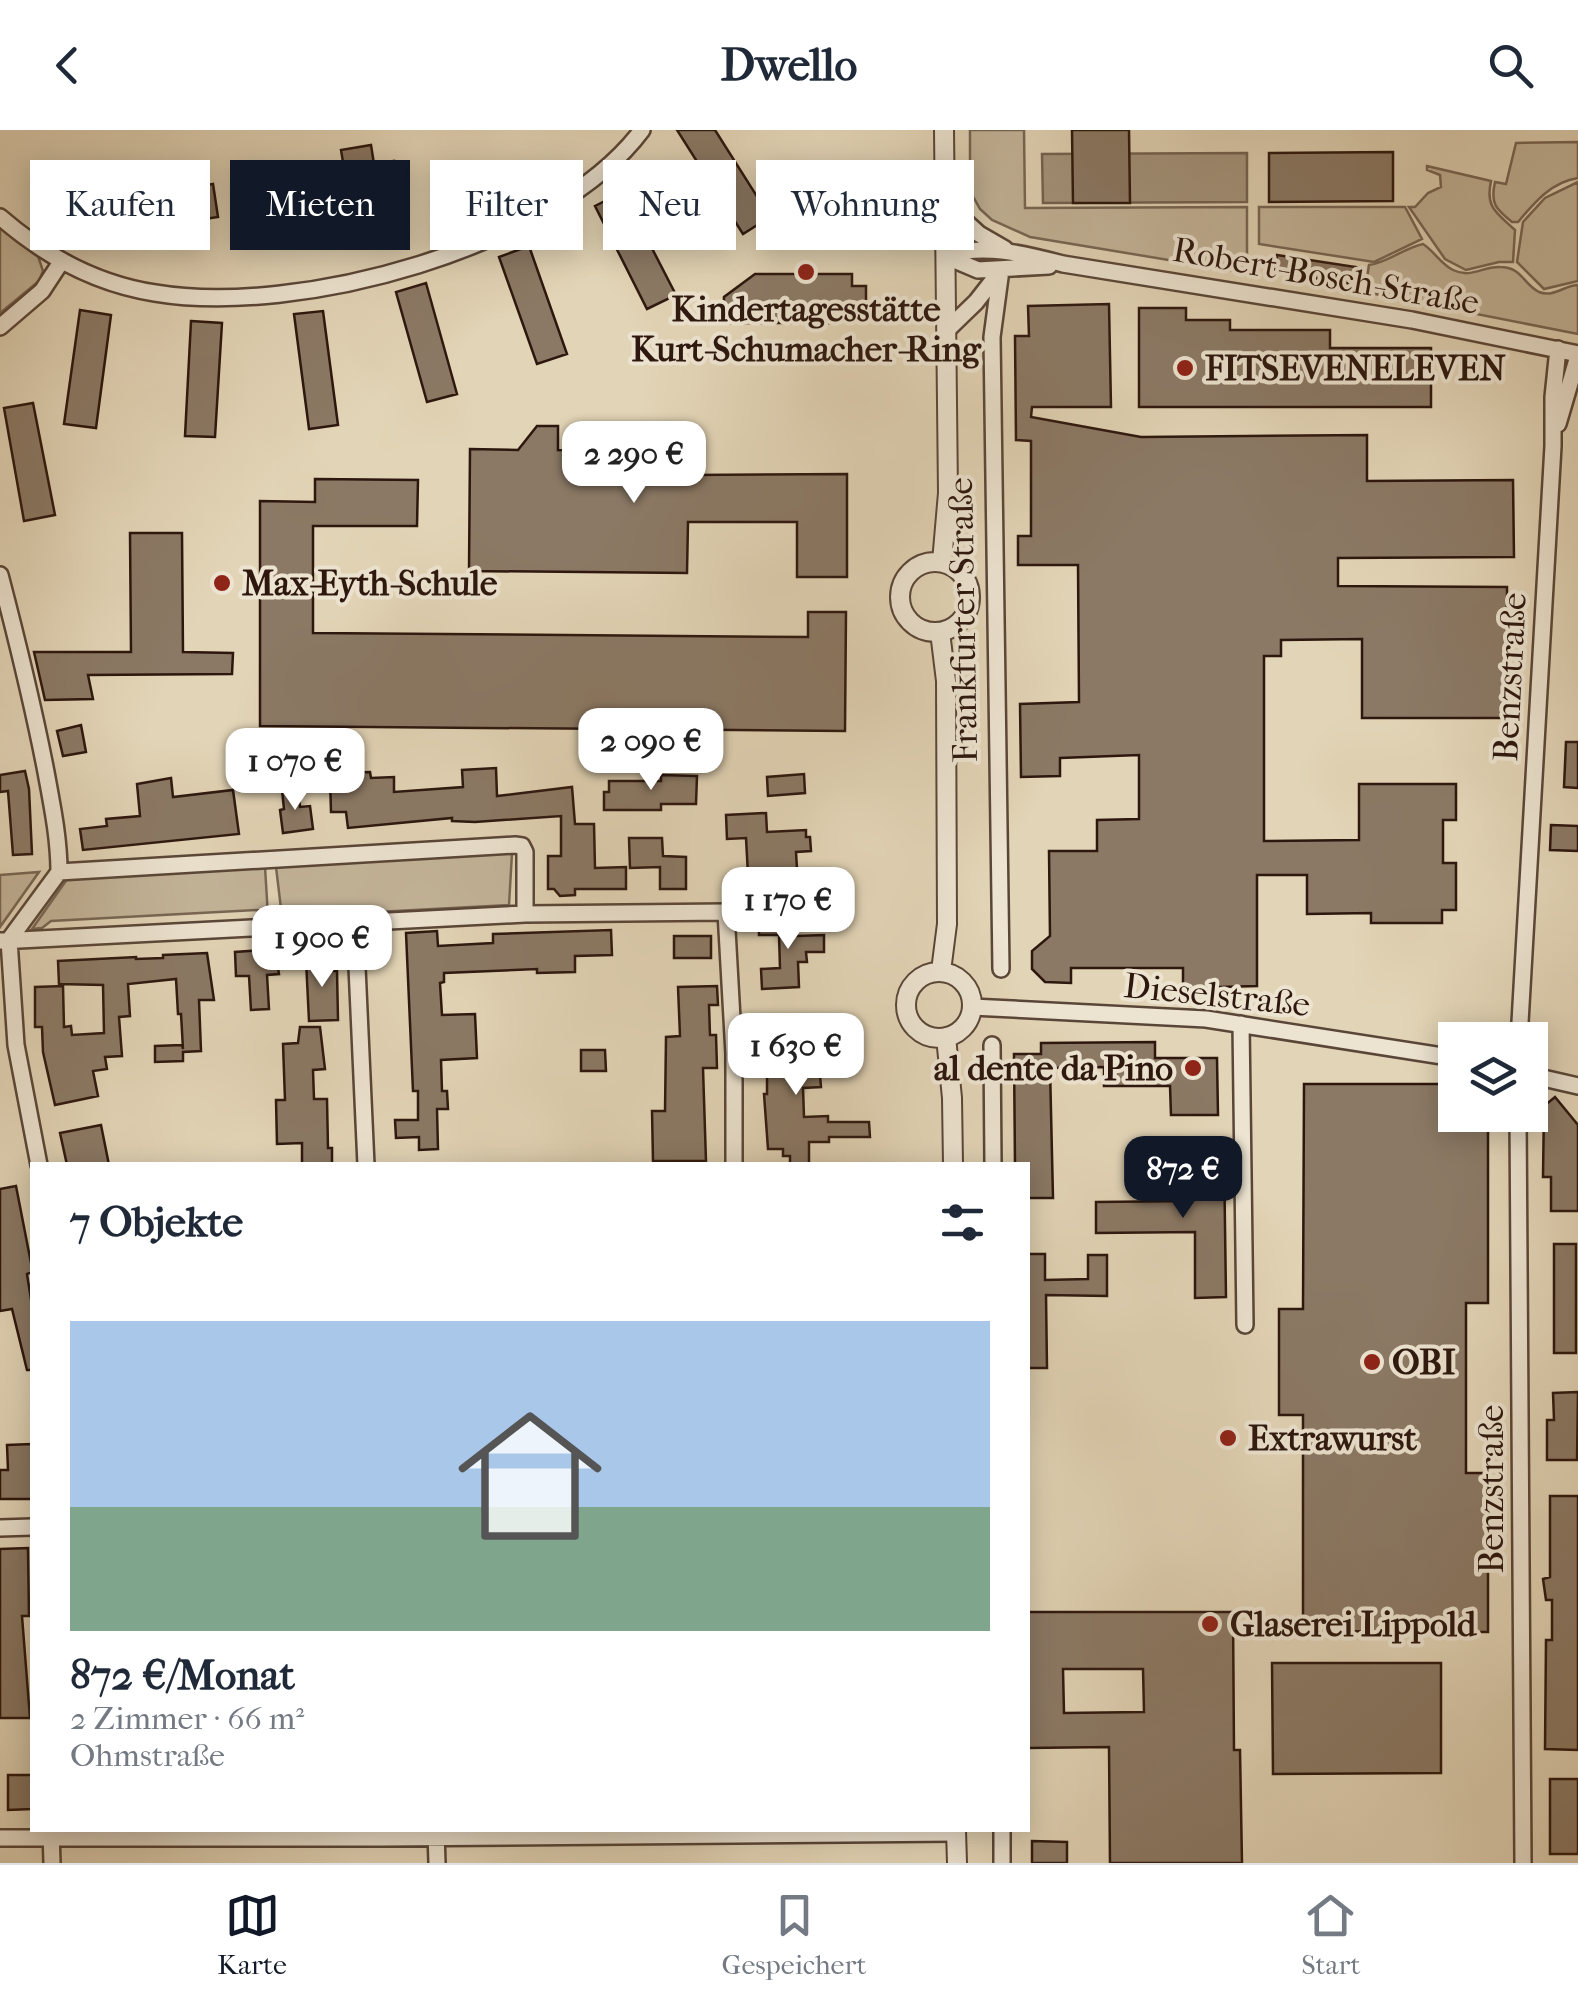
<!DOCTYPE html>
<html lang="de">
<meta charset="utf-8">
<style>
:root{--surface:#fff;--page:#f2f2f3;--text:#1f2937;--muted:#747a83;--line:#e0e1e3;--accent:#111827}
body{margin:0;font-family:"IM FELL French Canon",serif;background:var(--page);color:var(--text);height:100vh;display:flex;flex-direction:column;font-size:38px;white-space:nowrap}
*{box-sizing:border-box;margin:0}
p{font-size:32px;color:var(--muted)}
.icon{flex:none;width:55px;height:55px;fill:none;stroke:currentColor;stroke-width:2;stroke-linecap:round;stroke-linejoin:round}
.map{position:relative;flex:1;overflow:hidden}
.sheet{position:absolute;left:30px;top:1032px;width:1000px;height:670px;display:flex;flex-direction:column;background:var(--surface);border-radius:0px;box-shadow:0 5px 25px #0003}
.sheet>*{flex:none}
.banner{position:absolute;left:30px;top:30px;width:1000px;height:90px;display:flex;gap:20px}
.buttons{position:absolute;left:1438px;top:892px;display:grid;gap:20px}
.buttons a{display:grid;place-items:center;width:110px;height:110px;border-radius:0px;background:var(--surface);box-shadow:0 5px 25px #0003;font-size:50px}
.price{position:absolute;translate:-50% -85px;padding:0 22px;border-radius:20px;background:#fff;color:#222;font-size:32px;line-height:65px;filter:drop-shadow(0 2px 5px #0008)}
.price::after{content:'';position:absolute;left:50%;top:60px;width:30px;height:22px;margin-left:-15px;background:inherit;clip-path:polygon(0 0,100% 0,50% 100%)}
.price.current{background:var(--accent);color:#fff}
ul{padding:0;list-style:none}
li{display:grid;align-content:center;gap:20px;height:530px;padding:0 40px}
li+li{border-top:2px solid var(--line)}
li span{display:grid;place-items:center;height:310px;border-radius:0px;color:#555}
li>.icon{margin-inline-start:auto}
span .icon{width:180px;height:180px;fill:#fffc;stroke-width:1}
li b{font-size:42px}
h2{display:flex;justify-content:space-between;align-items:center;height:120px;padding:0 40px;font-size:42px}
.pill{padding:0 35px;border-radius:0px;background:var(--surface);box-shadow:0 5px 25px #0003;font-size:35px;line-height:90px}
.pill.current{background:var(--accent);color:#fff}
header{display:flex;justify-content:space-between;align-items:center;height:130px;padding:0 40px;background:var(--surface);font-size:45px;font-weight:700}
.tabs{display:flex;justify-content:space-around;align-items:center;height:140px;border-top:2px solid var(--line);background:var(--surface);font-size:28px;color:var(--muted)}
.tabs a{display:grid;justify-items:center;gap:5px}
.tabs .current{color:var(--accent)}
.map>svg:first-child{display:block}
.green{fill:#c3b499;stroke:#786654;stroke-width:2.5}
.water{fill:#a4947d;stroke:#746251;stroke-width:2.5}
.building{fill:#8b7965;stroke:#2d170e;stroke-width:2.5;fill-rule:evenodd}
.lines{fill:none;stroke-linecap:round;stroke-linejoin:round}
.minor-casing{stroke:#5a4638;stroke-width:20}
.tertiary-casing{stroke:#5a4638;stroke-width:22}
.minor{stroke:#ece3d0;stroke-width:15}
.tertiary{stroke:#ece3d0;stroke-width:18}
.poi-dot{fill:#8f2418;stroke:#ece3d0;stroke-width:4}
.labels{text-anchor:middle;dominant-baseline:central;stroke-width:8;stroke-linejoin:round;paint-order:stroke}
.street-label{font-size:35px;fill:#2d170e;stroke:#ece3d0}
.poi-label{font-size:35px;font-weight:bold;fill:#2d170e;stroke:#ece3d0;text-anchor:start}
</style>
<header><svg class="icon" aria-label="back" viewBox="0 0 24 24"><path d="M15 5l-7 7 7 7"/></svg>Dwello<svg class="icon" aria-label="search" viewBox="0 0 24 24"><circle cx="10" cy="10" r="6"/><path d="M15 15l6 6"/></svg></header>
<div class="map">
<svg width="1578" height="1733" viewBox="0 0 1578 1733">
<rect width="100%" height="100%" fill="#e2d4b6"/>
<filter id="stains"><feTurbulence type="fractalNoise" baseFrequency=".002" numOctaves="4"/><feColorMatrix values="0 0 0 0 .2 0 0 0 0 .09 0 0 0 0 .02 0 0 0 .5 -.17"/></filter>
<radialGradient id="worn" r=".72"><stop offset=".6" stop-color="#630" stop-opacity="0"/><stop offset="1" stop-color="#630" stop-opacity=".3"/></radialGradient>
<path class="green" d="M970,0H1024L1025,78L1247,77V143L1030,107L992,90L980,79L970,61Z
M1578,12V48C1551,52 1534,73 1518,92H1512C1496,79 1490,74 1495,52L1506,54L1516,13Z
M1427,36L1491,51C1485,78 1497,83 1515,100L1513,132H1499L1466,140L1445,129L1409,77H1415L1428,63L1441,57L1440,45L1427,40Z
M1578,52V151L1544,159L1517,132L1523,92L1545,68Z
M1259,77H1405L1422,109L1374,132L1259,114Z
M0,96L38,126L43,141L39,151L0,183Z
M1423,114C1434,121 1441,134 1453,140C1471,149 1483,136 1500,137C1522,137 1523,154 1539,162C1553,168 1565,155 1578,155V204L1365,162L1369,135C1387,133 1404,118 1423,114Z
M512,723L509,775L282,787L276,737Z
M265,737L268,786L262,787L258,780L51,791L42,798L32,799L68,748Z
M39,742L0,797V745Z"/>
<path class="water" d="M1247,23V72L1043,73L1042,24Z"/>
<path class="building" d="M677,0H715L770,87L743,104Z
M1072,0H1129L1130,73H1073Z
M371,15L374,34L394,31L399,64L372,68L369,47L346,50L341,20Z
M1393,22V71L1269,72V23Z
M191,38L194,57L213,54L218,87L191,91L188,69L165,73L161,43Z
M623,62L676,165L647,179L595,76Z
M529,116L567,224L537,234L499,127Z
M1277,125L1362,138L1359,155L1275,142Z
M755,144H852V156H866V177L839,193H723L724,167Z
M426,153L457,264L427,272L396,162Z
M1109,174L1111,277H1032L1031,287L1141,307L1367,305V351L1513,350L1514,427L1338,428V456L1507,457V588H1362V509L1281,510V526H1264V711L1359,710V654H1456V690H1443V733H1456V780H1442V793H1371V783L1307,784V745H1257V856L1183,858V838H1071V853L1045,852L1032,839V821L1050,806L1049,721H1097V690L1139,689V625L1060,628V646L1021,647L1020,574L1079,572L1078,435H1018V406H1031V311L1016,310L1015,206H1029L1028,176Z
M1139,178H1186V190H1230V200H1330V218H1431V277H1139Z
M80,180L111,185L96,298L64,294Z
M323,181L338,295L309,299L294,184Z
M191,191L222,193L215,307L185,306Z
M33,273L55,385L24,391L4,278Z
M604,294L689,295L688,345L847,344V447H797V392H688L687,443L469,441L470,319L518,320L537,296H558V320L604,321Z
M315,349L418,350L417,396H313V503L808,507V482H846L845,601L260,596V371L315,372Z
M130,403H182L183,522L233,523L232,544L88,545L93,569L45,570L34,522H131Z
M81,595L86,622L63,626L57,601Z
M1566,612H1578V658L1564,657Z
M496,638L497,666L572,657L575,694H594L595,738L626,737V759H575V765L560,766L554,759H548V726H561V686L475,692L452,691V688L348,698L346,682H331L330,648L341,647V643L370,642L371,648L394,647V662L463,657L462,640Z
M25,641L29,659L32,724L13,725L8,661L0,662V645Z
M804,644L805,663L768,666L767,647Z
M661,645L697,646L696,674H661V680H604V662H609V651H661Z
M171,648L173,667L233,660L239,704L83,720L80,699L107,696L106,689L140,686L137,654Z
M298,658L300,677L310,676L313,699L283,703L280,680L284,679L282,660Z
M766,683L767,702L806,700V707H810L811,721L796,722L798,756L759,758V744L748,745L746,708L727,709L726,685Z
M1551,695L1578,696V721L1550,720Z
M629,708H662L663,726L686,727V759H660V737L630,738Z
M795,787L796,806L824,805V822H806L807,832H798L799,857L762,859L761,839L780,838L779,805H759V788Z
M611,800L612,825L575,826V842L537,843V839L444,843V852L440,853L442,885L475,884L477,928L441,930L442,961H447L448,979H437L438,1019L419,1020V1007L396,1008L395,990H418V961H413L406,803L437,801L438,816L493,813V804Z
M674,806H711V828H674Z
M277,819L301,820L302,837L278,838L279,844L267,845L269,879L251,880L249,846H236L235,822Z
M207,823L214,870H199L201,921L183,922V931L155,932V916L182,915L183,919L181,884H178L176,849L128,854L130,886L119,887L122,926L105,927L107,939L93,941L98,966L55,975L43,922L42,897H35V857L63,856L64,897L71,896L72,905L104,903L103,855L59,854L58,831L136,827V829L163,828V825Z
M332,828V841H337L338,890L309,891L306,830Z
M717,856L718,875H709L710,905H716L717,938H703L706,1031H653L652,981H665L666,907L680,906L678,857Z
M798,890L801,933H819L821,957L803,958L804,987L828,986V992H869L870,1007H829V1012H809V1035H790V1026H783V1019H768L764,964H767V945H771L769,910H766L765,891Z
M300,897H320L325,939L313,940L314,969H327L328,1018H332V1035H302V1013L277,1014L276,970H285L283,914L298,913Z
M1155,912V928H1217L1218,985H1171L1170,956H1104V937L1050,938L1053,1068H1028V1035H1015L1014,924H1041V913Z
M581,920H605L606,941H581Z
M1304,954H1451V993H1488V1173H1466V1343H1488V1502L1303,1501V1285H1279V1179H1303Z
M1555,967L1578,995V1081H1551V1047H1543L1544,976Z
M101,995L109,1035H67L60,1003Z
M1190,1025H1224L1226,1167L1195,1168V1102L1096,1103V1072L1190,1071Z
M16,1056L32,1138V1142L27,1144L32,1176V1240H27L12,1179L0,1181V1059Z
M1554,1114H1576V1223H1554Z
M1028,1124H1045V1150L1088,1149V1125H1107V1166L1046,1165L1047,1238H1028Z
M1578,1262L1577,1330H1547V1290H1554L1553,1263Z
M32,1314V1369H0V1340H8L7,1315Z
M1550,1366H1578V1620L1545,1619L1546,1510H1552V1470H1546L1543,1449L1550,1447Z
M28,1418L29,1486H22L30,1588H0V1419Z
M1028,1482H1233L1234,1620H1240L1242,1733H1110L1109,1617L1028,1618ZM1063,1539H1143L1144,1582L1064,1583Z
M1272,1533H1441V1643L1273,1644Z
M8,1645H32V1679L8,1680Z
M1550,1649H1578V1724H1550Z
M1032,1711L1067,1712V1733H1032Z"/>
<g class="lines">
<defs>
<path id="minor" d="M944,72L979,104L1005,119
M0,87C45,126 96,154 155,163C297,187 554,118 642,0
M945,126C984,113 1024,124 1063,134L1412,190L1578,224
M945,126L978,140L1049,136
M0,197L42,161L61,132
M946,201L976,172L1001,140
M1558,294L1578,226
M0,445C17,510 33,575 46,642C52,675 59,708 59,742L9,810
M59,742L515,715L522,716L525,722V784
M355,793L366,1035
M9,810L16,915L39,1035
M0,811L525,784L726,782L734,924V1035
M1001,839L992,207L1001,140
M972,877L1206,889L1455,928
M1241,894L1245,1195
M1519,910L1553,316V267L1558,219
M992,915L993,1035
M1530,945L1578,956
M1518,985L1523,1733
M0,1398L32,1397
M51,1700L52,1733
M1002,1700V1733
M436,1702L437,1733
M0,1708H381L956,1703"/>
<path id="tertiary" d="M900 467a35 35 0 1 1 70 0a35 35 0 1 1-70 0Z
M942,432L948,363L944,0
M940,502L946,551L947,794L941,841
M906 875a33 33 0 1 1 66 0a33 33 0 1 1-66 0Z
M946,907L952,968L953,1035
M956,1700L957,1733"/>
</defs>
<use href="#minor" class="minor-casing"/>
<use href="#tertiary" class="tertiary-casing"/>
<use href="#minor" class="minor"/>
<use href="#tertiary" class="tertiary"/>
</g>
<g class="poi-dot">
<circle cx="806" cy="142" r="10"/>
<circle cx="1185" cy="238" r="10"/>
<circle cx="222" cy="453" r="10"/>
<circle cx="1193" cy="938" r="10"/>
<circle cx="1372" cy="1232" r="10"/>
<circle cx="1228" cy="1308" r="10"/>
<circle cx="1210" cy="1494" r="10"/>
</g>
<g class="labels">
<g class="street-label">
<text transform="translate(1326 146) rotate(10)">Robert-Bosch-Straße</text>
<text transform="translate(963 490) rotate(-91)">Frankfurter Straße</text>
<text transform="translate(1510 547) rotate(-87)">Benzstraße</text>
<text transform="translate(1217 865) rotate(6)">Dieselstraße</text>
<text transform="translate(1491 1359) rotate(-90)">Benzstraße</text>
</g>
<g class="poi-label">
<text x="806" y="179" text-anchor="middle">Kindertagesstätte<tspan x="806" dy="40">Kurt-Schumacher-Ring</tspan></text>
<text x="1205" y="238">FITSEVENELEVEN</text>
<text x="242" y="453">Max-Eyth-Schule</text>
<text x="1173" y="938" text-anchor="end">al dente da Pino</text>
<text x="1392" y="1232">OBI</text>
<text x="1248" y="1308">Extrawurst</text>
<text x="1230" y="1494">Glaserei Lippold</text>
</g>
</g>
<rect width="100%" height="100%" filter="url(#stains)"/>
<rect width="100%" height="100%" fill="url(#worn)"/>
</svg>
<div class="buttons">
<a><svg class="icon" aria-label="layers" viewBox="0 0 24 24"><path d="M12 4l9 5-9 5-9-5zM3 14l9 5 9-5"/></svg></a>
</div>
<b class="price" style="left:634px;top:376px">2 290 €</b>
<b class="price" style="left:651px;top:663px">2 090 €</b>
<b class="price" style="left:295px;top:683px">1 070 €</b>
<b class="price" style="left:788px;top:822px">1 170 €</b>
<b class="price" style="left:322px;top:860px">1 900 €</b>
<b class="price" style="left:796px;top:968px">1 630 €</b>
<b class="price current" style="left:1183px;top:1091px">872 €</b>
<div class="banner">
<a class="pill">Kaufen</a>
<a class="pill current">Mieten</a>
<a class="pill">Filter</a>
<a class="pill">Neu</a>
<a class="pill">Wohnung</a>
</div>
<section class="sheet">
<h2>7 Objekte<svg class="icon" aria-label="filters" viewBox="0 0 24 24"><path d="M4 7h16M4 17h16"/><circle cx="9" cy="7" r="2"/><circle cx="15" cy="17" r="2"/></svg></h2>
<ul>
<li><span style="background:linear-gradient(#a9c7e8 60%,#7fa58c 0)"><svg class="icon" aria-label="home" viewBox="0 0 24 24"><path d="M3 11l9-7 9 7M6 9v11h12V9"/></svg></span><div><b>872 €/Monat</b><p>2 Zimmer · 66 m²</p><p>Ohmstraße</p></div></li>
</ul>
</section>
</div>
<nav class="tabs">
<a class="current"><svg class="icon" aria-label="map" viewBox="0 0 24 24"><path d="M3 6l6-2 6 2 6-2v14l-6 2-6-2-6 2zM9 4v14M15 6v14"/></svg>Karte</a>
<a><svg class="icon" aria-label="saved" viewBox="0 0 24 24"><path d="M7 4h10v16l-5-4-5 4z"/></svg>Gespeichert</a>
<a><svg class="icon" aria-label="home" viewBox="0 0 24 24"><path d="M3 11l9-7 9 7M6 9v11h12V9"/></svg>Start</a>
</nav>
